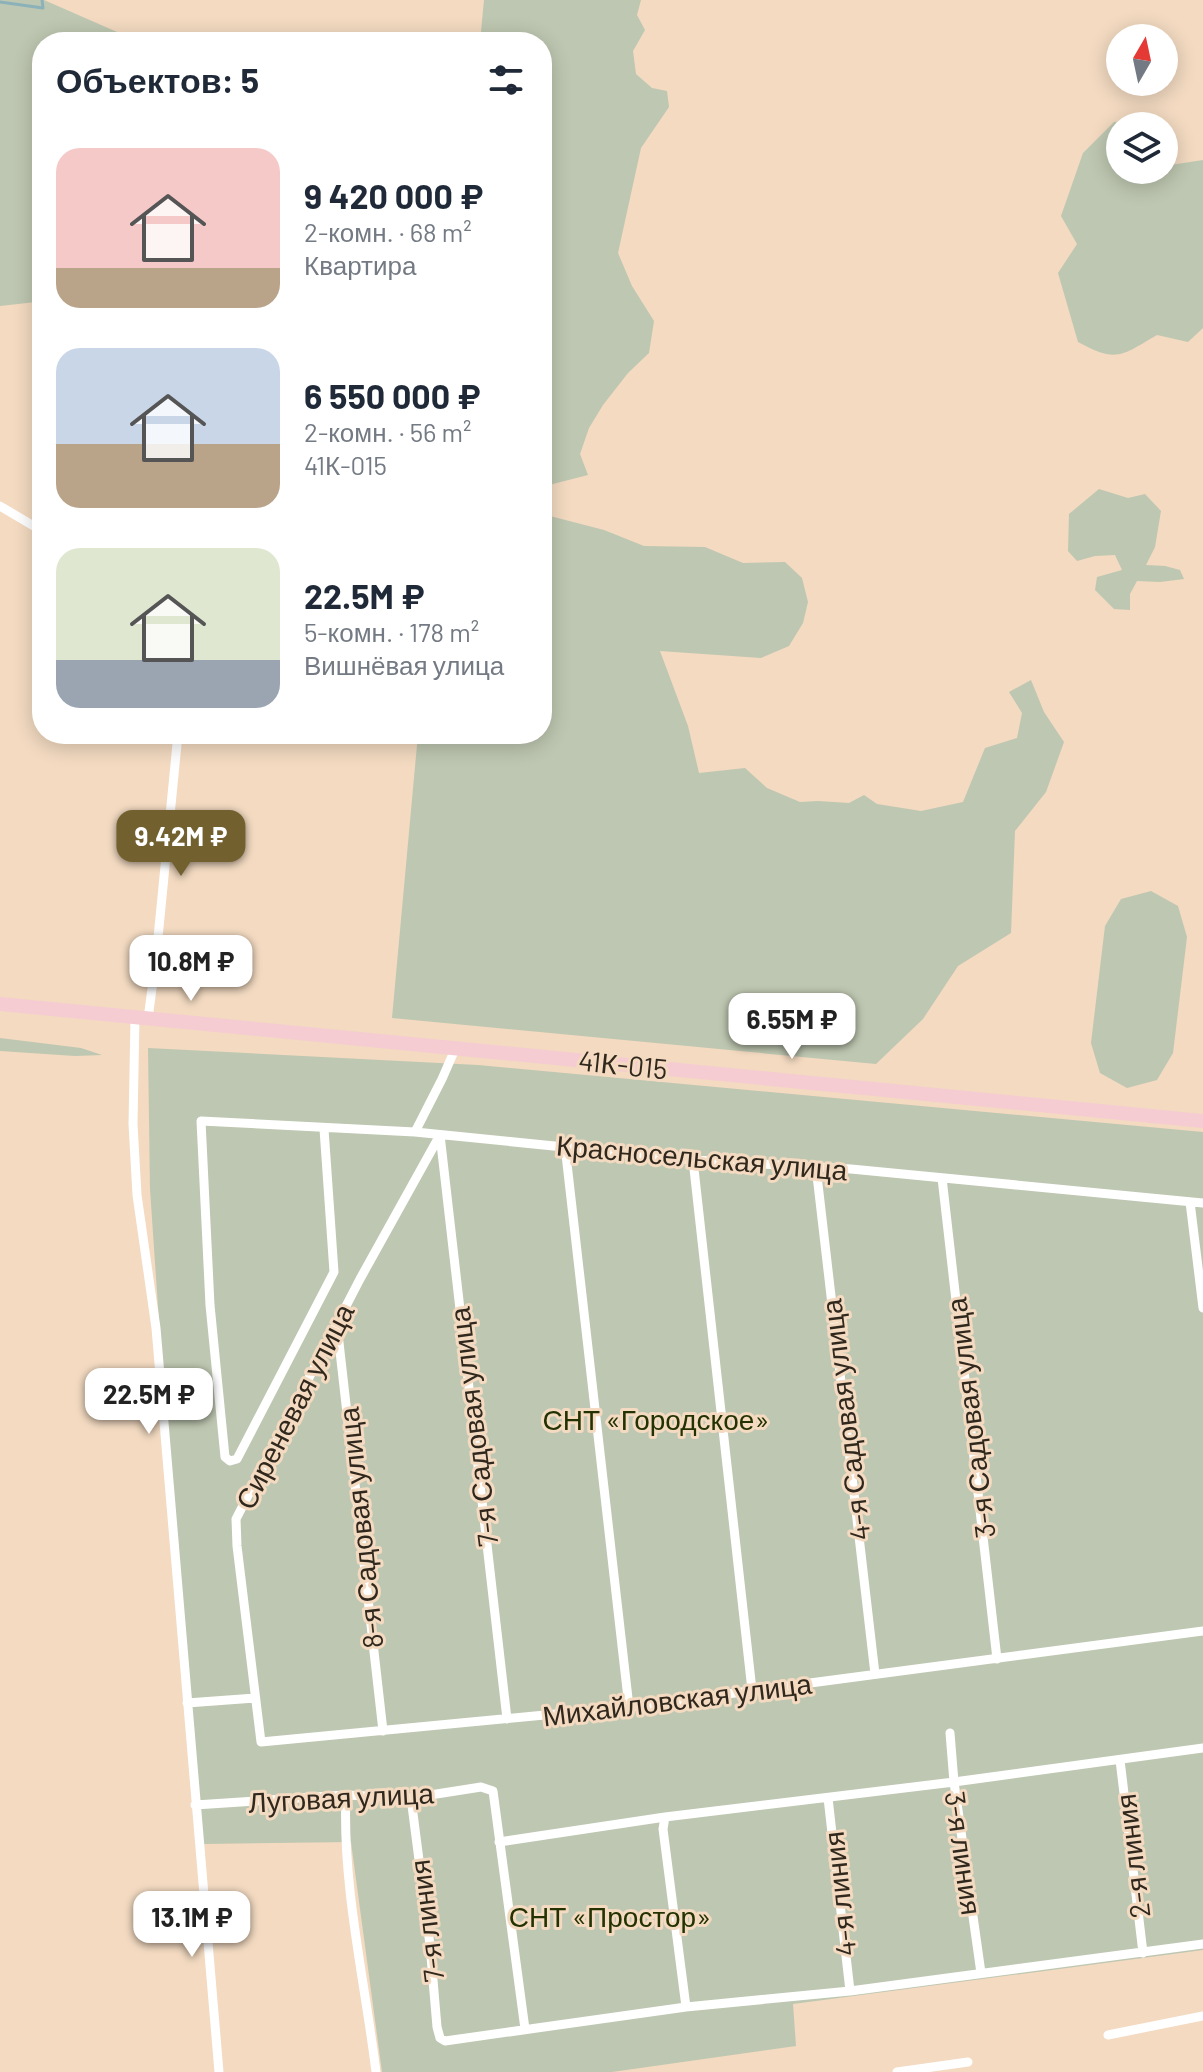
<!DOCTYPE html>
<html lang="ru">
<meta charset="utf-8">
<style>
:root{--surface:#fff;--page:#f6f6f7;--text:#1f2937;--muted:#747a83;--accent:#72612f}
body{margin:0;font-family:Barlow,sans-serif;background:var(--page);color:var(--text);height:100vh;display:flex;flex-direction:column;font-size:30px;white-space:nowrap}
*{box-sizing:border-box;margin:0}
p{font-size:26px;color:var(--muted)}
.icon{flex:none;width:44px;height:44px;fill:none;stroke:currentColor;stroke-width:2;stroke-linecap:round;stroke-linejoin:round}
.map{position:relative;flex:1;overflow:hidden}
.side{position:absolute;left:32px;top:32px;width:520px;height:712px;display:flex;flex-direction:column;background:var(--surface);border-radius:32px;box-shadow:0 4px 20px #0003}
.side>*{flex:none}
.needle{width:52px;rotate:9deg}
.tools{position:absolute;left:1106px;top:24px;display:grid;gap:16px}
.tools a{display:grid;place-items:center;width:72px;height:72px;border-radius:50%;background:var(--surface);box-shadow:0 4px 20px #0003;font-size:40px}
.price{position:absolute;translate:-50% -68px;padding:0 18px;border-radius:16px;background:#fff;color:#222;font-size:26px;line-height:52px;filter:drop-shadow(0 2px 4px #0008)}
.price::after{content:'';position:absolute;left:50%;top:48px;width:24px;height:18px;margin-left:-12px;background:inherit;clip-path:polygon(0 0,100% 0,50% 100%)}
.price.current{background:var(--accent);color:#fff}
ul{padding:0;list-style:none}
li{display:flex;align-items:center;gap:24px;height:200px;padding:0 24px}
li span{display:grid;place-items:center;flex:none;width:224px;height:160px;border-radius:24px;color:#555}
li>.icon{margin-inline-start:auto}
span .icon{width:96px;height:96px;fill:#fffc;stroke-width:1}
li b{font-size:34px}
h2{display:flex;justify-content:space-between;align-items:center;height:96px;padding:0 24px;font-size:34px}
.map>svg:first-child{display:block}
.green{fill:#bec7b1}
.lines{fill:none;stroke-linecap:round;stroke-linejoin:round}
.stream{stroke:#8bb1b9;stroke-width:3}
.street{stroke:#fff;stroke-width:9}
.secondary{stroke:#f5ccd1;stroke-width:14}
.labels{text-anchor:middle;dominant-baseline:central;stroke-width:6;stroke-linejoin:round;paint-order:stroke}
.street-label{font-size:28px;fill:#30271d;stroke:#f3dac1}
.park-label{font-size:28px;fill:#233201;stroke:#f3dac1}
</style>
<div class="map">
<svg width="1203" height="2072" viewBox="0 0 1203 2072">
<rect width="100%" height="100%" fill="#f3dac1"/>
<path class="green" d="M0,0H44L140,42H42V298L36,302L0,306Z
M484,0H641L637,15L645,30L633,51L636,74L652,88L667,91L669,107L641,148L618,253L632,286L654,321L649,353L628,373L603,405L589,428L580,454L588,475L549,485L550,516L604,530L644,546L705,547L743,563L785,562L802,578L808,602L803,623L789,646L761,658L660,651L688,726L699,773L745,768L767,788L800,802L818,801L849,803L864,795L877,804L921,811L963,802L985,748L1017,738L1022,713L1009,692L1031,680L1044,712L1064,742L1046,792L1015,831L1011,933L958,966L923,1019L876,1064L392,1018L418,734H542V42H480Z
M1143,120L1148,126H1120V170H1164V166L1203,160V328L1188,342L1157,335C1121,356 1117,363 1078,342L1058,273L1077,244L1061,216L1083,153L1114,122Z
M1099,489L1128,498L1145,494L1161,511L1155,547L1146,565L1165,566L1180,570L1184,579L1160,582L1137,581L1130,594V610L1114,609L1095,590L1097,577L1122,570L1115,555L1095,556L1077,561L1068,551L1069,514Z
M1151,891L1178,906L1187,937L1173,1053L1157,1080L1127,1088L1100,1073L1091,1043L1105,926L1121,899Z
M0,1038L81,1048L102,1055L75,1056L0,1051Z
M148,1048L478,1065L1203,1132V1950L793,2004L796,2046L612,2072H382L351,1842L202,1844L169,1468L150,1189Z"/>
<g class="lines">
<path class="stream" d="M0,2L43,8L42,0"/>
<path class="street" d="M0,506L42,531
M135,1017L133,1124L137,1195L156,1328L219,2072
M148,1019L156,958L178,734
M324,1129L334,1272L237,1459L230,1461L225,1457L210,1305L201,1121L415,1132L693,1160L851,1169L1203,1203
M415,1132L442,1079L456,1047
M440,1135L360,1279L236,1519L237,1546L261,1742L629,1707L1203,1631
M440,1135L507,1719
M565,1146L629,1707
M693,1160L752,1690
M816,1167L875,1674
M942,1178L997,1659
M1190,1202L1203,1308
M337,1325L383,1731
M187,1703L255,1698
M950,1733L954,1782L981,1973
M1120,1760L1143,1953
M346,1795C342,1885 365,1982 376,2072
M411,1798L430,1945L437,2027L440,2038L445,2041L686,2007L850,1991L1203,1944
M828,1798L850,1991
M195,1805L346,1795L411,1798L481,1787L493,1791L525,2029
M665,1817L663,1829L686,2007
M499,1842L665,1817L954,1782L1203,1748
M1108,2035L1203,2016
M897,2072L968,2062"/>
<path class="secondary" d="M0,1004L1203,1121"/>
</g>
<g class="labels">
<g class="street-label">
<text transform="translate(623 1064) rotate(6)">41К-015</text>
<text transform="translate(702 1157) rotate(5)">Красносельская улица</text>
<text transform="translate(294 1406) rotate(-63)">Сиреневая улица</text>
<text transform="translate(970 1418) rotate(-97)">3-я Садовая улица</text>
<text transform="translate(845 1420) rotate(-97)">4-я Садовая улица</text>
<text transform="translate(473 1427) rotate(-97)">7-я Садовая улица</text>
<text transform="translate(360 1528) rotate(-96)">8-я Садовая улица</text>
<text transform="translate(677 1699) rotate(-7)">Михайловская улица</text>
<text transform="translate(341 1797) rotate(-3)">Луговая улица</text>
<text transform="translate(964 1853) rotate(82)">3-я линия</text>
<text transform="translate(1132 1856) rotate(-97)">2-я линия</text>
<text transform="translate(839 1894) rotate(-96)">4-я линия</text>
<text transform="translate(426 1921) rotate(-97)">7-я линия</text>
</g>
<g class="park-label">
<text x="656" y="1419">СНТ «Городское»</text>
<text x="610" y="1916">СНТ «Простор»</text>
</g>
</g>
</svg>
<div class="tools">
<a><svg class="needle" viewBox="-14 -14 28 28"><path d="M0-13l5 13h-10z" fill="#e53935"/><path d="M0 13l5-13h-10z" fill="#747a83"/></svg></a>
<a><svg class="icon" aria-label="layers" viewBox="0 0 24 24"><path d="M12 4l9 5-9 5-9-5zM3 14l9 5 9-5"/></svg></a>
</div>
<b class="price current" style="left:181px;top:878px">9.42M ₽</b>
<b class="price" style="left:191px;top:1003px">10.8M ₽</b>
<b class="price" style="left:792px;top:1061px">6.55M ₽</b>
<b class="price" style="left:149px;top:1436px">22.5M ₽</b>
<b class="price" style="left:192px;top:1959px">13.1M ₽</b>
<section class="side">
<h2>Объектов: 5<svg class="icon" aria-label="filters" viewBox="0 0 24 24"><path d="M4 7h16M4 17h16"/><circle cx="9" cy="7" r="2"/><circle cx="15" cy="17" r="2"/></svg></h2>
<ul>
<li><span style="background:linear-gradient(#f6c9c9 75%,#b9a48a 0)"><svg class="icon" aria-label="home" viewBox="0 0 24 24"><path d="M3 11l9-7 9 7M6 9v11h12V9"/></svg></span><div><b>9 420 000 ₽</b><p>2-комн. · 68 m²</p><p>Квартира</p></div></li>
<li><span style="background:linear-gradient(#c9d6e8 60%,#b9a48a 0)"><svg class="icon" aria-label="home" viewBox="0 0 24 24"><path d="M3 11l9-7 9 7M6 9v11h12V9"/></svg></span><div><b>6 550 000 ₽</b><p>2-комн. · 56 m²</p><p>41К-015</p></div></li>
<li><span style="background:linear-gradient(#dfe7d0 70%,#9aa5b1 0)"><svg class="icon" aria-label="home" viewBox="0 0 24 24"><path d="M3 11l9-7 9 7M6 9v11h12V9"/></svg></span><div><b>22.5M ₽</b><p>5-комн. · 178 m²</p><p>Вишнёвая улица</p></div></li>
</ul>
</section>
</div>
